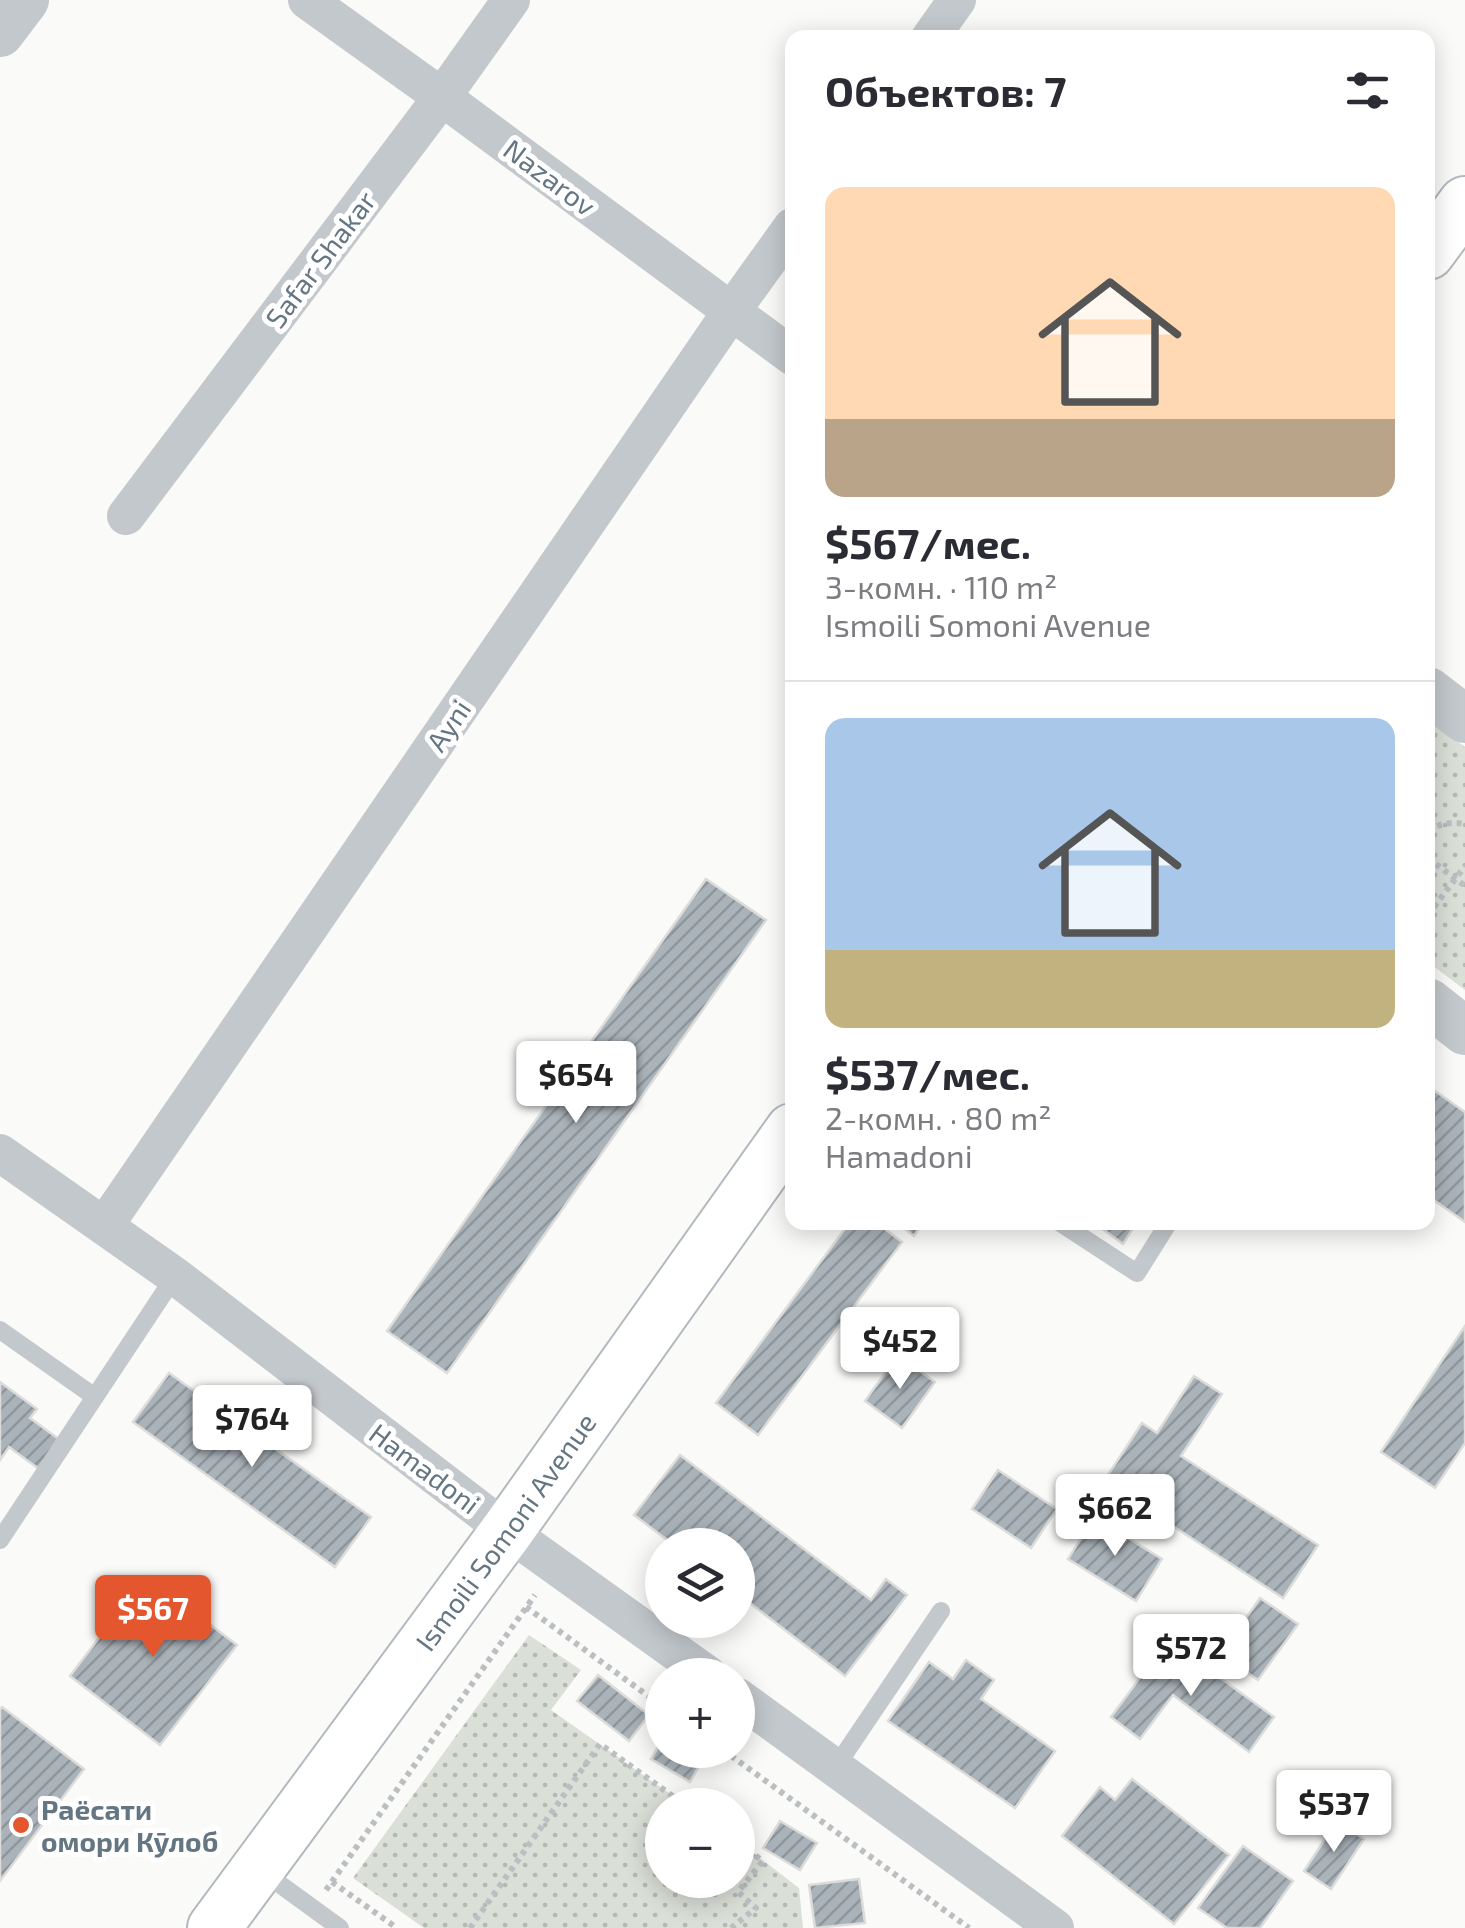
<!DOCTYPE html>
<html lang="ru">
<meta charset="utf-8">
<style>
:root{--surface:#fff;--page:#f7f7f7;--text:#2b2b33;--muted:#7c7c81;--line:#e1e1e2;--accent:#e4572e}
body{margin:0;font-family:"Exo 2",sans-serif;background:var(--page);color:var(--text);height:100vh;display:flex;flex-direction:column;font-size:38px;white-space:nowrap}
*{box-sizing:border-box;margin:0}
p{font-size:32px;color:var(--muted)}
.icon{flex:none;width:55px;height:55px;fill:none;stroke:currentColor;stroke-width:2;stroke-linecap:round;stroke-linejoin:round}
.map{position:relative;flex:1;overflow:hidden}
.details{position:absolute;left:785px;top:30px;width:650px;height:1200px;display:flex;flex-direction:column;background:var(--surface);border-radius:20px;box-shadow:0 5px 25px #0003}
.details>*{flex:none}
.buttons{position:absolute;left:645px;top:1528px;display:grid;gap:20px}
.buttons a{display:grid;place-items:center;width:110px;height:110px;border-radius:50%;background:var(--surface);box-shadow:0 5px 25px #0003;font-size:50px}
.price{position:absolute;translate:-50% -85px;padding:0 22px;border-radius:10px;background:#fff;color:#222;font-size:32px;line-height:65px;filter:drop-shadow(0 2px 5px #0008)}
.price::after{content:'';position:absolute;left:50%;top:60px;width:30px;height:22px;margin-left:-15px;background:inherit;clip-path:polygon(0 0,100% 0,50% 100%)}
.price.current{background:var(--accent);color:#fff}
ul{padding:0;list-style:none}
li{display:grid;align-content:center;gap:20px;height:530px;padding:0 40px}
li+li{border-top:2px solid var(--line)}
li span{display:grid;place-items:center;height:310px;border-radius:20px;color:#555}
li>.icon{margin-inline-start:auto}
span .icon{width:180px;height:180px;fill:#fffc;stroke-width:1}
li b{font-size:42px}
h2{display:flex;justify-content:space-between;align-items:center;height:120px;padding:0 40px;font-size:42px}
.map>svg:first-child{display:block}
.park{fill:url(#park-dots)}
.building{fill:url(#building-hatch);stroke:#dcdcda;stroke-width:2.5}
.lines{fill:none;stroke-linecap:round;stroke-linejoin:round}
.secondary-casing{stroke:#b3babf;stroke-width:56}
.path{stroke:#bbbfc2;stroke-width:6;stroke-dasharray:5 5;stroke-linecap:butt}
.service{stroke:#c3c8cc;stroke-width:18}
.minor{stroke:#c3c8cc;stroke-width:38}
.tertiary{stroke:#c3c8cc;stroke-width:48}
.secondary{stroke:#fff;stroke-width:52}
.poi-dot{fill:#e4572e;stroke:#fff;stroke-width:4}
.labels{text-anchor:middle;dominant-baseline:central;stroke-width:10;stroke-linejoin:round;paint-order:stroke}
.street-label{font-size:28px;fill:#657683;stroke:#fff}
.poi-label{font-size:28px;font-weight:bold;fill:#657683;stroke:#fff;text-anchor:start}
</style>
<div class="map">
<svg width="1465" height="1928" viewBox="0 0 1465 1928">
<defs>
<pattern id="park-dots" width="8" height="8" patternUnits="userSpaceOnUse" patternTransform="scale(2.5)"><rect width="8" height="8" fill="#dadfd7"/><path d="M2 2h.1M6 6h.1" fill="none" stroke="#b4b9b4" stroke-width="1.8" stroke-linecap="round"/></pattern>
<pattern id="building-hatch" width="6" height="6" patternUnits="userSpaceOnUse" patternTransform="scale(2.5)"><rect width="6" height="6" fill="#aab3b9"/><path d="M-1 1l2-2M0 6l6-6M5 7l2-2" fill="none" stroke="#8e969c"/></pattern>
</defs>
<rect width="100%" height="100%" fill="#fafaf8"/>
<path class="park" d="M1428,719L1465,747V990L1428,962Z
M529,1635L581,1670L551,1710L686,1805H662V1880H738V1841L799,1888L803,1928H424L353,1878Z"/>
<path class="building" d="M706,879L766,920L447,1373L387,1331Z
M1428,1086L1465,1112V1222L1428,1196Z
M850,1222H876L902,1242L758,1435L716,1403Z
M896,1222H924L914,1236Z
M1093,1222H1137L1123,1244Z
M1465,1326V1443L1435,1488L1381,1452Z
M898,1355L935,1382L902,1428L865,1401Z
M169,1373L371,1517L335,1567L133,1422Z
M1194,1376L1222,1394L1181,1456L1318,1545L1283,1598L1104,1481L1142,1423L1157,1433Z
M0,1382L37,1409L30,1418L60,1440L39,1469L9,1447L0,1460Z
M680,1455L871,1600L886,1579L907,1595L845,1676L738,1594V1545H674L634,1515Z
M998,1470L1057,1509L1031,1548L972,1509Z
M1094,1517L1162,1559L1136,1601L1068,1559Z
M146,1576L237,1645L160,1745L70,1676Z
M1260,1598L1298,1624L1258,1680L1221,1654Z
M1168,1640L1274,1717L1249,1752L1173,1695L1140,1739L1111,1717Z
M966,1660L994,1680L981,1699L1055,1751L1015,1808L888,1721L929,1662L953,1679Z
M598,1675L649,1715L629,1741L577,1701Z
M2,1707L84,1769L0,1881V1710Z
M662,1740V1750H688L703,1759L690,1782L651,1759Z
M1132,1779L1229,1855L1174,1924L1062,1836L1100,1787L1115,1800Z
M780,1821L817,1843L800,1870L763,1848Z
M1337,1821L1364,1839L1331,1889L1304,1871Z
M1243,1846L1293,1881L1260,1928H1227L1198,1908Z
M859,1879L865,1923L815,1928L809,1885Z"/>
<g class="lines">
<defs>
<g id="secondary">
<path d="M1428,253L1465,203"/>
<path id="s1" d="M214,1928L507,1531L792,1130"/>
</g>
</defs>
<use href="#secondary" class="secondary-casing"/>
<path class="path" d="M1428,830C1440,824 1451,821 1465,824
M1428,858L1465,886
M1428,915L1465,866
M526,1607L662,1706
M723,1750L969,1928
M332,1882L397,1928
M326,1890L535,1595
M470,1928L600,1744L685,1805
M731,1928L756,1908L738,1892L763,1861L738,1843"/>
<path class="service" d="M1059,1222L1137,1273L1169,1222
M0,1330L95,1397
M0,1540L175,1276
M835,1768L941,1611
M263,1872L340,1928"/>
<path class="minor" d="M307,0L442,97L792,356
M930,38L957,0
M126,516L442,97L511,0
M0,1153L175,1276L507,1531L708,1675
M105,1225L731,312L792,227
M738,1697L1055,1928"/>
<path class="tertiary" d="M0,33L25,0
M1428,691L1465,719
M1428,1002L1465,1031"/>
<use href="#secondary" class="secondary"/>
</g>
<circle class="poi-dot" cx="21" cy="1825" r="10"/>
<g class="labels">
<g class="street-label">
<text transform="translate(550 177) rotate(37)">Nazarov</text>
<text transform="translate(320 259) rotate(-53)">Safar Shakar</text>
<text transform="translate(448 725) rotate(-56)">Ayni</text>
<text transform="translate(425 1468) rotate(37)">Hamadoni</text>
<text stroke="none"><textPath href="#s1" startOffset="492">Ismoili Somoni Avenue</textPath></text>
</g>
<g class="poi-label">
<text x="41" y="1809">Раёсати<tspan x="41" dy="32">омори Кӯлоб</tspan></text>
</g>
</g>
</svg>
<div class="buttons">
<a><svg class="icon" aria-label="layers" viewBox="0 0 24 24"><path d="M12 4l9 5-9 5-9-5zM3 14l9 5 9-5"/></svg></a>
<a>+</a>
<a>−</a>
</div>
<b class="price" style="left:576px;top:1126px">$654</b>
<b class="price" style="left:900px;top:1392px">$452</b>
<b class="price" style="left:252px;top:1470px">$764</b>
<b class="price" style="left:1115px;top:1559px">$662</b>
<b class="price current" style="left:153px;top:1660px">$567</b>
<b class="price" style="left:1191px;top:1699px">$572</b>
<b class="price" style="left:1334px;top:1855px">$537</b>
<section class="details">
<h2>Объектов: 7<svg class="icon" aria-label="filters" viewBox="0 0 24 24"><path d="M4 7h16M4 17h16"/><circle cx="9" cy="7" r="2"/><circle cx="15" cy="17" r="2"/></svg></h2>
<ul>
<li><span style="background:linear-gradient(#ffd9b3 75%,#b9a48a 0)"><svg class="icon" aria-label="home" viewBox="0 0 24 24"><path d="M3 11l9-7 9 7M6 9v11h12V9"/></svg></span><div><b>$567/мес.</b><p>3-комн. · 110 m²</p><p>Ismoili Somoni Avenue</p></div></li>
<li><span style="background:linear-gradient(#a9c7e8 75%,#c2b280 0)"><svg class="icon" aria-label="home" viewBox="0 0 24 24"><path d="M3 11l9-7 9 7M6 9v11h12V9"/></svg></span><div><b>$537/мес.</b><p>2-комн. · 80 m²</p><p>Hamadoni</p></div></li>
</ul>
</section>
</div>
